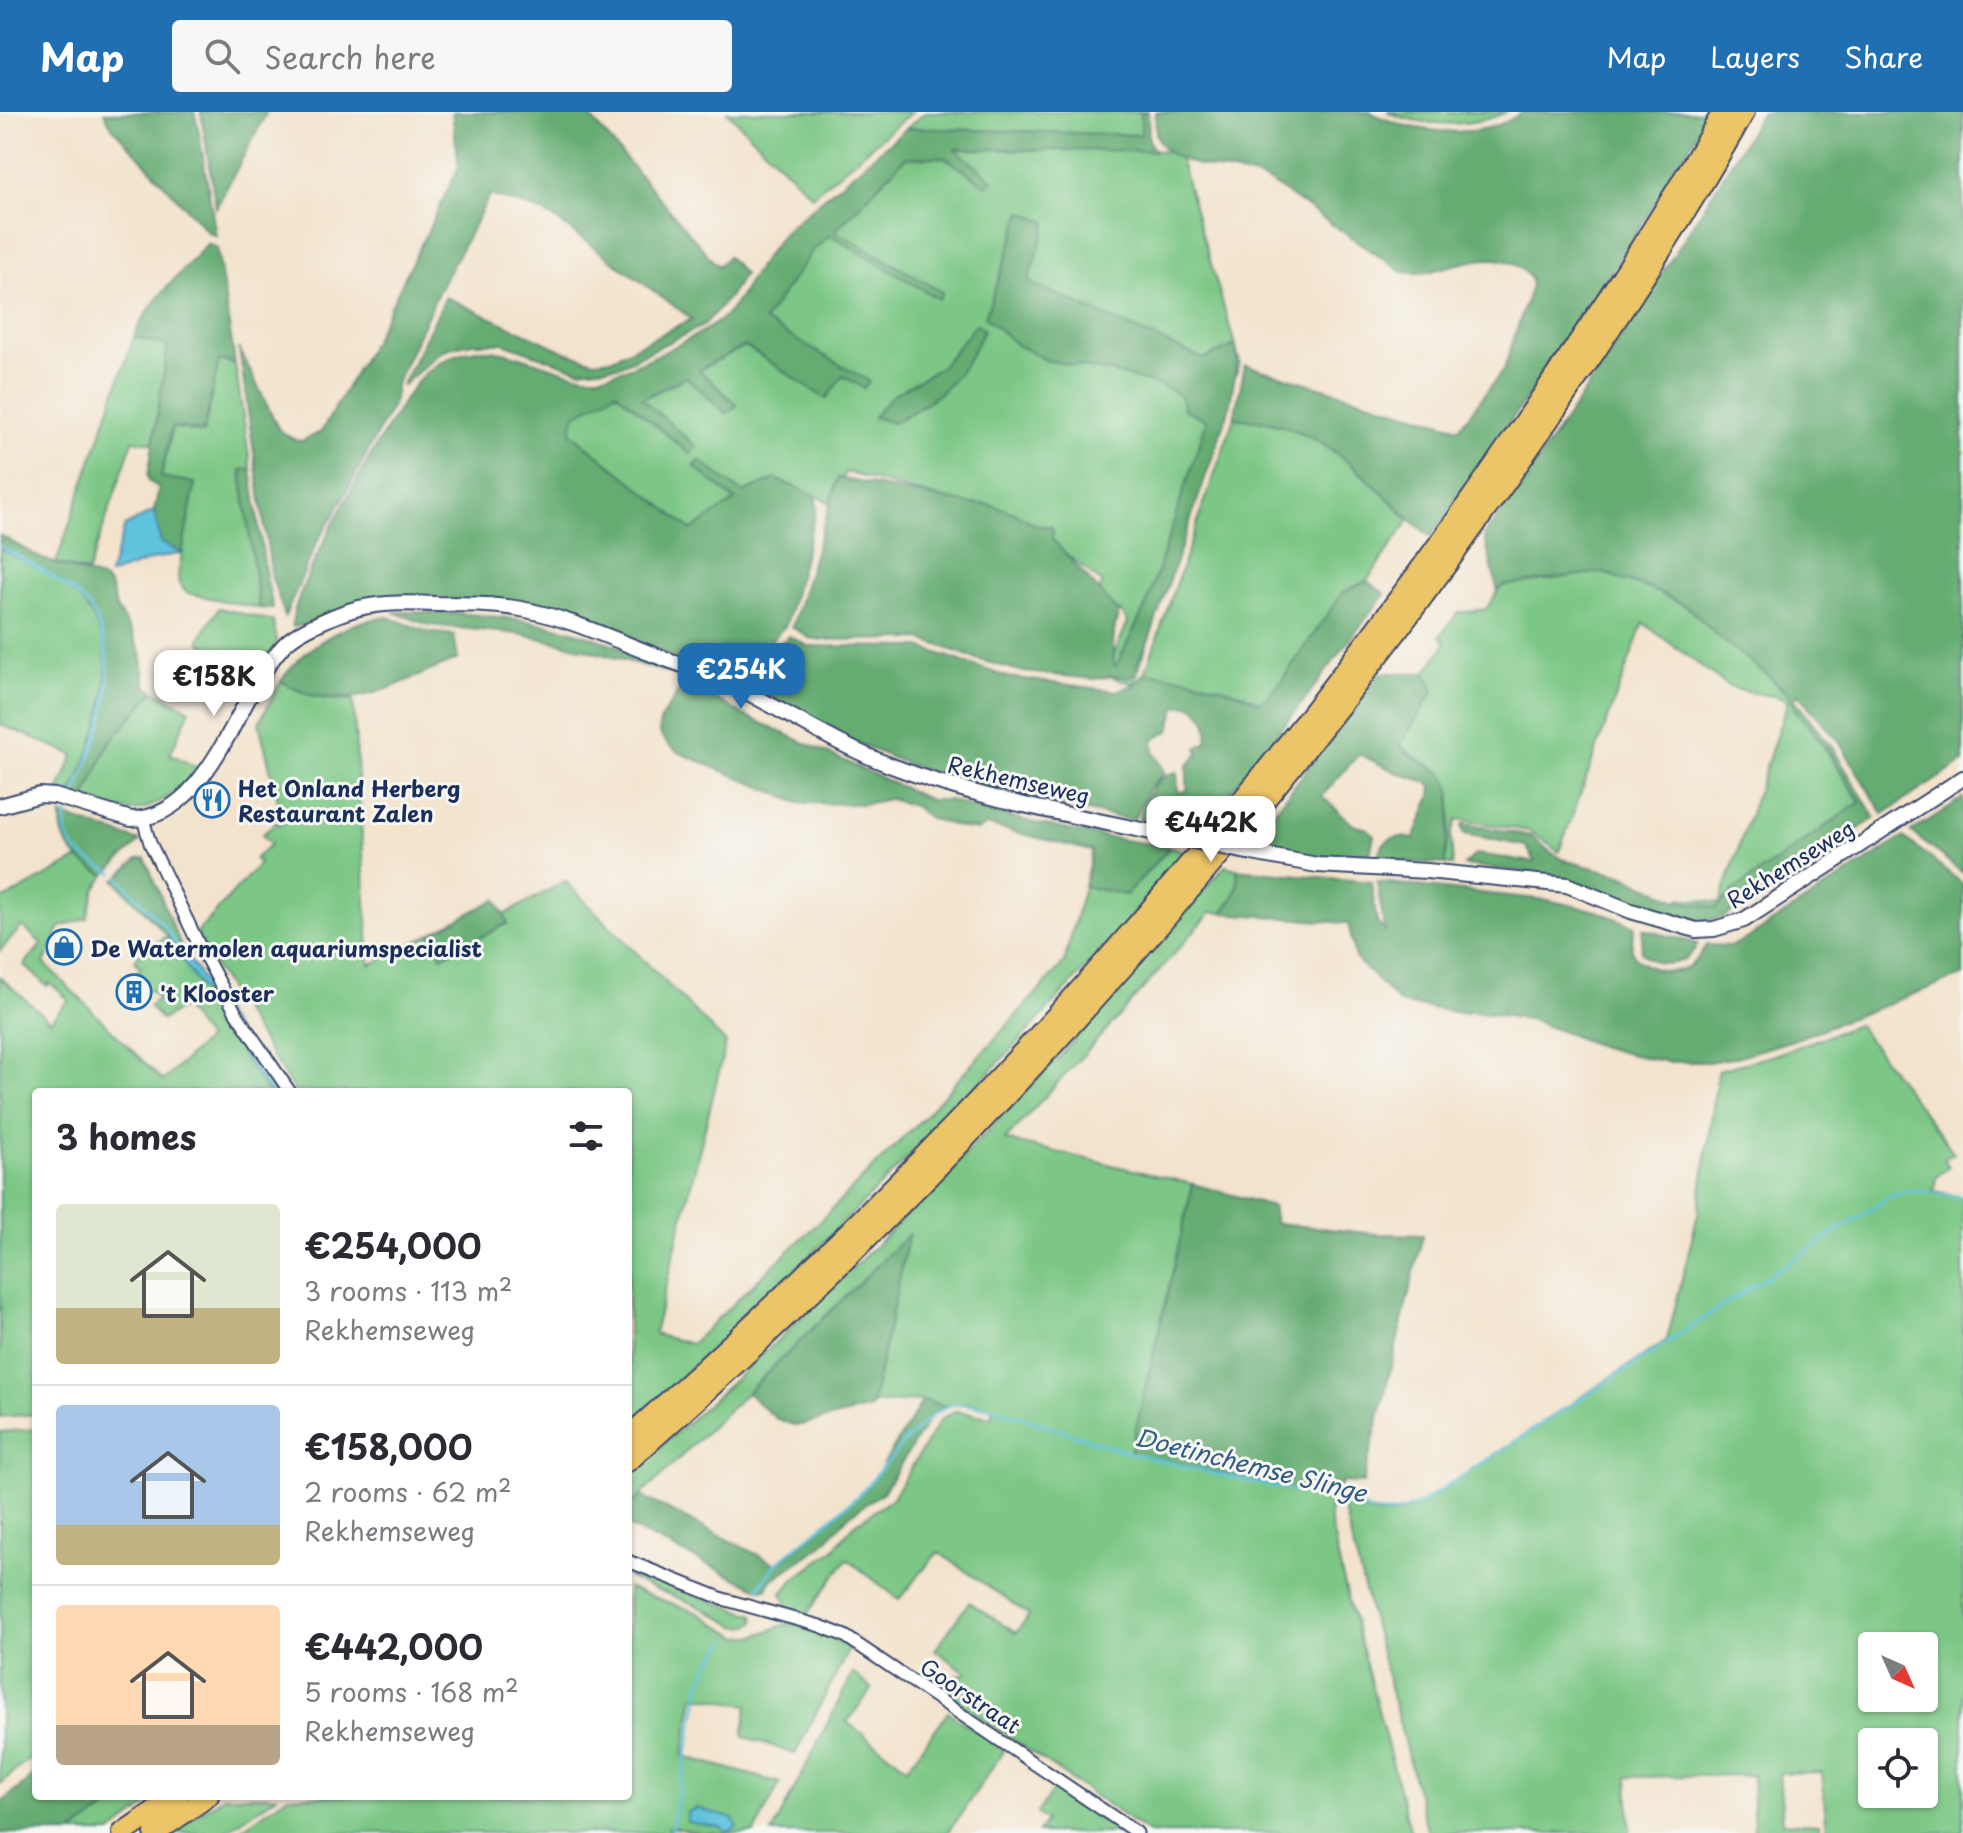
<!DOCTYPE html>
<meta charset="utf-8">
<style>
:root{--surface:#fff;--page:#f7f7f7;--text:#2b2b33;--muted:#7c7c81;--line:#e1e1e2;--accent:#1f6fb2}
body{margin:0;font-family:"Playpen Sans",sans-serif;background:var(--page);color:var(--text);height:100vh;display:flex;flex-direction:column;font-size:30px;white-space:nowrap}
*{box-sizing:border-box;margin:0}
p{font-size:26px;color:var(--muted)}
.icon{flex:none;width:44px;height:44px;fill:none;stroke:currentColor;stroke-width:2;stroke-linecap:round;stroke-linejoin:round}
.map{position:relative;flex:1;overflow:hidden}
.details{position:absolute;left:32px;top:976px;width:600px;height:712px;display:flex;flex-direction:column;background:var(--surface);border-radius:8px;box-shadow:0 2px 6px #0004}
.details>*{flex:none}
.needle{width:52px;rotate:135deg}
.fabs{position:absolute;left:1858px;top:1520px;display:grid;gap:16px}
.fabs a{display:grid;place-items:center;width:80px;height:80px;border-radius:8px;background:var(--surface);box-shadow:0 2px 6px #0004;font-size:40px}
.price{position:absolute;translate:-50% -68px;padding:0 18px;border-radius:16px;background:#fff;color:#222;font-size:26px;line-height:52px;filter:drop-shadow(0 2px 4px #0008)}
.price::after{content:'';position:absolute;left:50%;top:48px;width:24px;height:18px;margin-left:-12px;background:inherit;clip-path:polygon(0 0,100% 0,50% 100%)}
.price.current{background:var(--accent);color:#fff}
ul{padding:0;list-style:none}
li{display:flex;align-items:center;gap:24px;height:200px;padding:0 24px}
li+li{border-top:2px solid var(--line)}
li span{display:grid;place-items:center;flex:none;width:224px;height:160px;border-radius:8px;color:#555}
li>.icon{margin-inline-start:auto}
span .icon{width:96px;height:96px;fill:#fffc;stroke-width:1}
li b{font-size:34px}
h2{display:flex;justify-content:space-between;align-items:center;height:96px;padding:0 24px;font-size:34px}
header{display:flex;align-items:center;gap:48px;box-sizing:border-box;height:112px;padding:0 40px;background:var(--accent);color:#fff}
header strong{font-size:38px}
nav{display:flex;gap:44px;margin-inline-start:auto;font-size:28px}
.search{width:560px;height:72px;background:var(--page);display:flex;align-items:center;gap:20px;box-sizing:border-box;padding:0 28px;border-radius:8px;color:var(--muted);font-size:30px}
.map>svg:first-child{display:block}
.green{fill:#7cc785;stroke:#4c7b72;stroke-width:2;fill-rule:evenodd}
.forest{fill:#65ac72;stroke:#406e68;stroke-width:2}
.water{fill:#60c3de;stroke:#3e799e;stroke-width:2}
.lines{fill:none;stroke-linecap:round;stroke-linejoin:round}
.stream{stroke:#60c3de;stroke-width:3}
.minor-casing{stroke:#3b4a6e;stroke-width:15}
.tertiary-casing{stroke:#3b4a6e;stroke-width:18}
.motorway-casing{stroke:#3b4a6e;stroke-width:24}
.minor{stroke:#fff;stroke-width:11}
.tertiary{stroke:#fff;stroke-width:14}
.motorway{stroke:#edc569;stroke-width:20}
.tertiary-bridge-casing{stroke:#3b4a6e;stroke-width:18;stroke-linecap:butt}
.tertiary-bridge{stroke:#fff;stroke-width:14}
.labels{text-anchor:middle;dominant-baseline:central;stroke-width:6;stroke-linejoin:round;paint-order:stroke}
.street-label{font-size:22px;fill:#1b2f5e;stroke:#f6f6f2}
.poi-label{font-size:22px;font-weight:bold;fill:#1b2f5e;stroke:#f6f6f2;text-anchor:start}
.water-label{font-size:24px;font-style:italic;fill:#305b84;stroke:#f6f6f2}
</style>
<header>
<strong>Map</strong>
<div class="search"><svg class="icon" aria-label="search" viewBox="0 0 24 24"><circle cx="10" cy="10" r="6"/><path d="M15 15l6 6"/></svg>Search here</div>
<nav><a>Map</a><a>Layers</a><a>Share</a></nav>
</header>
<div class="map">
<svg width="1963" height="1721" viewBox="0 0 1963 1721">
<rect width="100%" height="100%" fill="#f6f6f2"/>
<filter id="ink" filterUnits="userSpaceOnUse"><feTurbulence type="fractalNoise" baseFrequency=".0125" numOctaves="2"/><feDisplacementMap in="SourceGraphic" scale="16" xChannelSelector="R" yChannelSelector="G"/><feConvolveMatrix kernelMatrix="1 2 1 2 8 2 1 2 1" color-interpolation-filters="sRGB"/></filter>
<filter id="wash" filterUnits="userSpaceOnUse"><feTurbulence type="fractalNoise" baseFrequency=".006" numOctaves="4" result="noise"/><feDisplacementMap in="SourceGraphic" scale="32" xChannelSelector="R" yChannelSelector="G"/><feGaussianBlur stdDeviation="1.8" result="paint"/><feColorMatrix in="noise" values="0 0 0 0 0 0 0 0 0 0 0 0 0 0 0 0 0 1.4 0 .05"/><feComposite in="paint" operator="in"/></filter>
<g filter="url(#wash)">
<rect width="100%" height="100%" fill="#f3e3cc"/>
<path class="green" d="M727,0H912L812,84Z
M925,0H1141L1142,23L907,16Z
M1387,0H1507C1472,16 1423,15 1387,0Z
M918,24L1178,40L1240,250L1134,572L1105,563L1128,510L1121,499L1119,501L1099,481L1102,471L1042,422L990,400L846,360L830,390L776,368L695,425L571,321L573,301L726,225Z
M134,225L168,234L153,331L133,328L88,460L56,451Z
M219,248L235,252L251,357L241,359L259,496L187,481L179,472L178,463L195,372L161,365L173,315L202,321Z
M1234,306C1246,308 1258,307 1270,310C1328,325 1370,366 1409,408L1367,469L1343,480L1280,571L1267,586L1259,590L1241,581L1145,561Z
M0,436C23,449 49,460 69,477C134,530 101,620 71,682L58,680L74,643L0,612Z
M1590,460H1601L1653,478L1684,493L1694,501L1720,526L1770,565L1793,588L1860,690L1853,698L1736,777L1716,796L1679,789L1680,786L1720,791L1788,589C1769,579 1748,584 1728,574L1643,511L1559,740L1530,719L1457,707L1451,724L1453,753L1445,752C1445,729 1461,676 1441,661C1428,651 1412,646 1400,633L1434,578L1425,561L1446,531L1440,524L1458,501L1486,497L1502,474Z
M219,496L273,509L277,530L251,575L193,547V542L200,546L207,536L200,531V526Z
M281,569C304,584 326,590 353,587L370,853L430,822L443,844L508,811L504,803L565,769L726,931L654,1222L691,1232L821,1108L924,1005L1064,851L1084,774L1126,783L1170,735L1188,740C1013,943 828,1135 628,1313V980H295L216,857L197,821L259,752L255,747L271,732L262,723L276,710L280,713L287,705L280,697L259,611Z
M154,579L190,598L170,642L198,656C179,678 148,707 115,697C105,694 95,689 85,686L108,633Z
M77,747L105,763L95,778L87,806L60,815L44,851L163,969L207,927L183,895L162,908L149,894L158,886L149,877L145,880L132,864L141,856L135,849C143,832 155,834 167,824L268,980H36V1302L0,1305V865L50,909L69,888L50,871L47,874L24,853L42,832L22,814L0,839V789Z
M1225,754L1237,757C1240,775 1234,788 1222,801L1211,800L1109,915L1005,1028L1193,1072L1131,1340L1331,1388L1329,1404L1341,1459L1411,1721H1149L932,1572L967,1561L935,1538L969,1490L1016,1521L1029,1503L938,1440L899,1487L847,1447L807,1502L788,1496L782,1481L793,1468L833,1438L854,1413L892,1387L941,1307L955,1299L991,1305L993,1296L967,1291L944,1294L924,1288L872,1292L908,1124L628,1396V1365L779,1227L895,1115L1059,945Z
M1858,913L1954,1041L1944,1047L1949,1055L1936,1065L1934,1079L1963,1085V1721H1827L1822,1660L1779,1661L1783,1710L1819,1712L1820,1721H1754L1752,1663L1628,1665L1630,1721H1428L1342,1391C1355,1392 1363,1398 1375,1401C1391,1406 1407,1398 1421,1391L1667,1228L1698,1102L1718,958L1771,944ZM1872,1534H1924V1586H1872ZM1872,1630H1924V1682H1872Z
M36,1317V1641L0,1672V1320Z
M628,1455L682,1479L754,1503L755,1509L750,1514L738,1515L696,1493L628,1466Z
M628,1476L696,1500L739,1525L755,1524L789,1511L806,1515L850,1535L795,1642L743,1624L748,1593L694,1584L683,1644L780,1671L754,1721H704L669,1715L668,1721H236L288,1684H628Z
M853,1561L872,1577L847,1610L907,1656L948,1600L1004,1638L948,1721H772Z
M1056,1674L1115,1715L1123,1721H1037L1046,1709L1037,1701Z
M124,1684H160L111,1721H72Z
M224,1684H277L224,1721H172Z"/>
<path class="forest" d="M194,0L198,15L216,124L208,120L112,15L104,1Z
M201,0H267L216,96Z
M452,0H586L711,147L718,154L728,145L744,162L729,185L703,214L619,254L579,258L503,231H472L449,236L438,242L401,275L446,185L568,241L595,249L611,247L692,207L551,104L536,97L490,83L440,176L397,269L393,292L336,399L317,430L285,504L272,466L239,236L279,318L293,327L302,329L321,320L374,228L459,55Z
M1141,0H1148L1149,30L1155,39L955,37L993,68L987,74L944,45L905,46L835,119L942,180L939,187L830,123L813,138L764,209L869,269L864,276L843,264L826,287L745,234L699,258L737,293L727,302L686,265L642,287L697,335L690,342L616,280L574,304L571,321L692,418L735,388L694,354L700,349L743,381L775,367L815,383L817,395L786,513L769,531L726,567L586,511L438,485L293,515C284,489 395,296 418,269C427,259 440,250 452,245C486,229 513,243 545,253C563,259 580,265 598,264C624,262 710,220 728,201C738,191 744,178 751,166C762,149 774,133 787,117L907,16L1141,23Z
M1156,0H1370C1410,22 1485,30 1522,0H1710C1625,147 1526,286 1431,425C1376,381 1344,329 1271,310C1258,307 1246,308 1234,306L1245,253L1459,316L1504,257L1530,177C1532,169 1531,166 1525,160C1497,132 1452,157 1420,161C1413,162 1407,161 1401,159L1270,70C1239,56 1178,59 1160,31C1154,23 1156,10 1156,0Z
M1762,0H1963V650L1883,702L1838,628L1798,582L1794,588L1831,633L1875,706L1724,805L1702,810L1682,807L1555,763L1464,753L1476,742L1533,750L1535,749L1526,734L1464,722L1462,715L1463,712L1532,724L1550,740L1567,749L1622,763L1679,789L1716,796L1736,777L1860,690L1823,631L1794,597L1793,588L1770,565L1720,526L1694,501L1684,493L1653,478L1601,460L1503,474L1498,479L1484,424C1583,287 1675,145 1762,0Z
M1022,100L1047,110L1028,170L1203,247L1236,233L1237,250L1229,297L1150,525C1145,536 1136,550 1134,562L1129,565L1112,564L1094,567L1024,560L980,548L921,527L822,528L809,526L792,515L838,366L970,392C986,391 999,394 1014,401C1026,406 1037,417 1050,414L1053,417L1052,427L1119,501C1112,517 1113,537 1114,553L1116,554L1147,491L1207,308L1185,298L1180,284L1163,274L1110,260L1045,248L1017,233L985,205Z
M208,131L217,136L235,252L219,248L204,319L173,315L171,319L161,365L195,371L182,441L161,431L154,399L159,376L150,370L148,365L168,234L134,225C146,192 184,158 208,131Z
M976,212L984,218C957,271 945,282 893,311L873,305L893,283L941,255Z
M251,357L265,458L273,497L259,496L241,358Z
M0,423L42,447L104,467L111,476L116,496L131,519L141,541L146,574L154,579L108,633L85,686L71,682C101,620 134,530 69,477C49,460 23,449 0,436Z
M1367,469L1385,482L1295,600L1196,722L1139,708C1144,689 1155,663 1177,660L1178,680L1187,679V654L1199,641L1197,636L1207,630C1211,609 1200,588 1176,595L1169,619L1153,628L1154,640L1165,660L1148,678L1134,707H1126L1025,686L919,657L857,631L738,568L789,524L808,534L920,535L1007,565L1116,579L1134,573L1145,561C1185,564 1223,572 1259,590L1267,586L1280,571L1343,480Z
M393,500C460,499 531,504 595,526C625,536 653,548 682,559L695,568L566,532L519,522L429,513Z
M388,505L428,520L454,523L458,547C397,571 344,609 281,569C303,535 348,508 388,505Z
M1380,561H1425L1434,578L1400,633C1412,647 1427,651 1441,661C1461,675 1445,729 1445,752L1378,748C1380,727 1393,722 1414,727L1431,684L1432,674L1428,670L1400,662L1359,642L1322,684L1353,713L1368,717L1374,723L1369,748L1315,747L1256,724Z
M683,571L695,575L746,604L930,688H949C1020,710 1098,725 1170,735L1126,783L1084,774L1092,739L986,713L978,718L963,716L929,706L914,694L889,687L864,692L799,691L678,640C639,614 671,600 683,571Z
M1963,686V761L1911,720Z
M61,703L140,729L105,763C79,751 59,734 61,703Z
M1904,725L1963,772V863L1793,928L1733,946L1708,950H1668L1633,943L1602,935L1529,907L1466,899V902L1400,891L1355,846L1349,814L1346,811L1222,801C1234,788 1240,775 1237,757L1371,770L1377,811L1385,819L1377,770L1547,788L1597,799L1635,814C1628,838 1630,849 1656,857C1679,864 1695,856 1706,833L1732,834L1748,826Z
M145,746L182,836L177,839L167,823L115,768L138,747Z
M496,787L508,811L442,845L430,822Z
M1643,817L1698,832C1685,855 1660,858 1641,840Z
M1193,1072L1272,1094L1275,1111L1376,1122L1423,1123L1363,1371L1342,1370L1331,1388L1130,1341Z
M909,1122L871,1296L796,1314L775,1306L747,1281Z
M923,1288L944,1294L931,1304L883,1380L850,1403L820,1435L770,1469L767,1477H758L628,1414V1396L641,1384L776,1452L779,1451L858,1384L875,1366Z
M36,1662V1684H124L72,1721H0V1692Z"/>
<path class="water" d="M154,399L161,431L182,441L154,447L109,463L125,414Z
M182,836L275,980H269L246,949L177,839Z
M697,1696L733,1707L737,1715L728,1720L719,1715L687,1710V1700Z"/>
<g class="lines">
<path class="stream" d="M0,434C29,451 63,467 86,492C96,503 100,517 104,531C118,587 94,633 74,684
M67,702C57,736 88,747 113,761
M119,766L166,816L180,838
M758,1477L776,1452L858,1384L907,1327L935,1301L954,1291L993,1296L1130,1341L1216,1362L1358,1393C1381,1406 1398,1402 1421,1391L1891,1084L1911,1078L1963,1085
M671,1721L701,1569L708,1553L726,1529"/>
</g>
</g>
<g filter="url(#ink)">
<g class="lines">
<defs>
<path id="minor" d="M143,707L150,731L198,831L236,901L290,980
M628,1449L723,1487L820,1514L845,1524L1137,1721"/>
<path id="tertiary" d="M0,694L40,683L55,684L131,707C210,707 237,582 284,533C298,518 339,501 359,496C384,490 411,491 437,492C465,492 493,492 521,497C566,505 610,526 652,542C678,552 706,560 731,572C785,599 836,633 892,654C984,689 1083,705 1179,726
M1252,741L1317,753L1427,759L1567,773L1631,799L1696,818L1714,817L1744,808L1963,666"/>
<path id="motorway" d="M628,1325C967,1028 1268,686 1522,314C1592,211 1662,108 1723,0
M628,1349C973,1045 1280,699 1540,320C1612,216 1682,110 1744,0
M123,1721L177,1684
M155,1721L208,1684"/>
</defs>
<use href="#minor" class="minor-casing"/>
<use href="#tertiary" class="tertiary-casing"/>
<use href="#motorway" class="motorway-casing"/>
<use href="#minor" class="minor"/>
<use href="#tertiary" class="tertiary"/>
<use href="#motorway" class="motorway"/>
<defs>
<path id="tertiary-bridge" d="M1179,726L1252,741"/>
</defs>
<use href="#tertiary-bridge" class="tertiary-bridge-casing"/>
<use href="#tertiary-bridge" class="tertiary-bridge"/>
</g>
</g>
<defs>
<symbol id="restaurant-ring" viewBox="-11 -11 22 22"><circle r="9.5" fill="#f6f6f2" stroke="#1f6fb2" stroke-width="1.5"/><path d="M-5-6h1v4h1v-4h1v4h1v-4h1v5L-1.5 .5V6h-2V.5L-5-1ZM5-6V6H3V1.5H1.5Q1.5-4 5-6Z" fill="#1f6fb2"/></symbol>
<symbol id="shop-ring" viewBox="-11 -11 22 22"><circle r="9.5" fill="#f6f6f2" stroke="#1f6fb2" stroke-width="1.5"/><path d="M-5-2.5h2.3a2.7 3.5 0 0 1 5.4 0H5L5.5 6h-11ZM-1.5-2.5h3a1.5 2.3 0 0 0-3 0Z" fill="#1f6fb2"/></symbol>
<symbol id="building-ring" viewBox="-11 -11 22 22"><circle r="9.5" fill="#f6f6f2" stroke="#1f6fb2" stroke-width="1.5"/><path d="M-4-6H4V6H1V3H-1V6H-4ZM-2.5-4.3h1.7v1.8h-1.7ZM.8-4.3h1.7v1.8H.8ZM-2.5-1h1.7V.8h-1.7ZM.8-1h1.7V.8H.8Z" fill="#1f6fb2"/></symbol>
</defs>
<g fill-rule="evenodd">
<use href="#restaurant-ring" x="192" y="668" width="40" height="40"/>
<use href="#shop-ring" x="44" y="815" width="40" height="40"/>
<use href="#building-ring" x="114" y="860" width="40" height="40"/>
</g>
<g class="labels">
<g class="street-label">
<text transform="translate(1019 667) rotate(13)">Rekhemseweg</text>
<text transform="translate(1790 751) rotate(-32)">Rekhemseweg</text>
<text transform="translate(971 1583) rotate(34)">Goorstraat</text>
</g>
<g class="poi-label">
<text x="238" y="675">Het Onland Herberg<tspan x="238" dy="25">Restaurant Zalen</tspan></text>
<text x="90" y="835">De Watermolen aquariumspecialist</text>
<text x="160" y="880">'t Klooster</text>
</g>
<g class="water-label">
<text transform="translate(1251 1352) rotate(14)">Doetinchemse Slinge</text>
</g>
</g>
</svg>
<div class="fabs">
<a><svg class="needle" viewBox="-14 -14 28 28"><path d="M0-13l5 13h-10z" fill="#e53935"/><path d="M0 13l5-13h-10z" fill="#7c7c81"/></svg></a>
<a><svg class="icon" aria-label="locate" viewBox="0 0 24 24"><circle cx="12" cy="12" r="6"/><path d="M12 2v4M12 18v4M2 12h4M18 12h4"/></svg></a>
</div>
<b class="price current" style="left:741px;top:599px">€254K</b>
<b class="price" style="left:214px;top:606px">€158K</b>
<b class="price" style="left:1211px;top:752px">€442K</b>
<section class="details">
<h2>3 homes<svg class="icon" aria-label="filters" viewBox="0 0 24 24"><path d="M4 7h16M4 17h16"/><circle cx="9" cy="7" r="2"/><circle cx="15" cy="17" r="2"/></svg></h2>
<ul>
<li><span style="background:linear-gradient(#dfe7d0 65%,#c2b280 0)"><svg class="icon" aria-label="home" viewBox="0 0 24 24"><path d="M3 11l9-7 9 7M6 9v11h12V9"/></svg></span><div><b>€254,000</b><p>3 rooms · 113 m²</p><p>Rekhemseweg</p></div></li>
<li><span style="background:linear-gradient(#a9c7e8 75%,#c2b280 0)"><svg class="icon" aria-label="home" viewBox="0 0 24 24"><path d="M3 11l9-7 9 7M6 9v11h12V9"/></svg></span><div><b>€158,000</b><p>2 rooms · 62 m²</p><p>Rekhemseweg</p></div></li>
<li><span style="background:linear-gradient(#ffd9b3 75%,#b9a48a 0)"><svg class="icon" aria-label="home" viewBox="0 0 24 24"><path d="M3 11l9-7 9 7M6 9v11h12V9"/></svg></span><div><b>€442,000</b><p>5 rooms · 168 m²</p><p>Rekhemseweg</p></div></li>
</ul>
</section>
</div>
